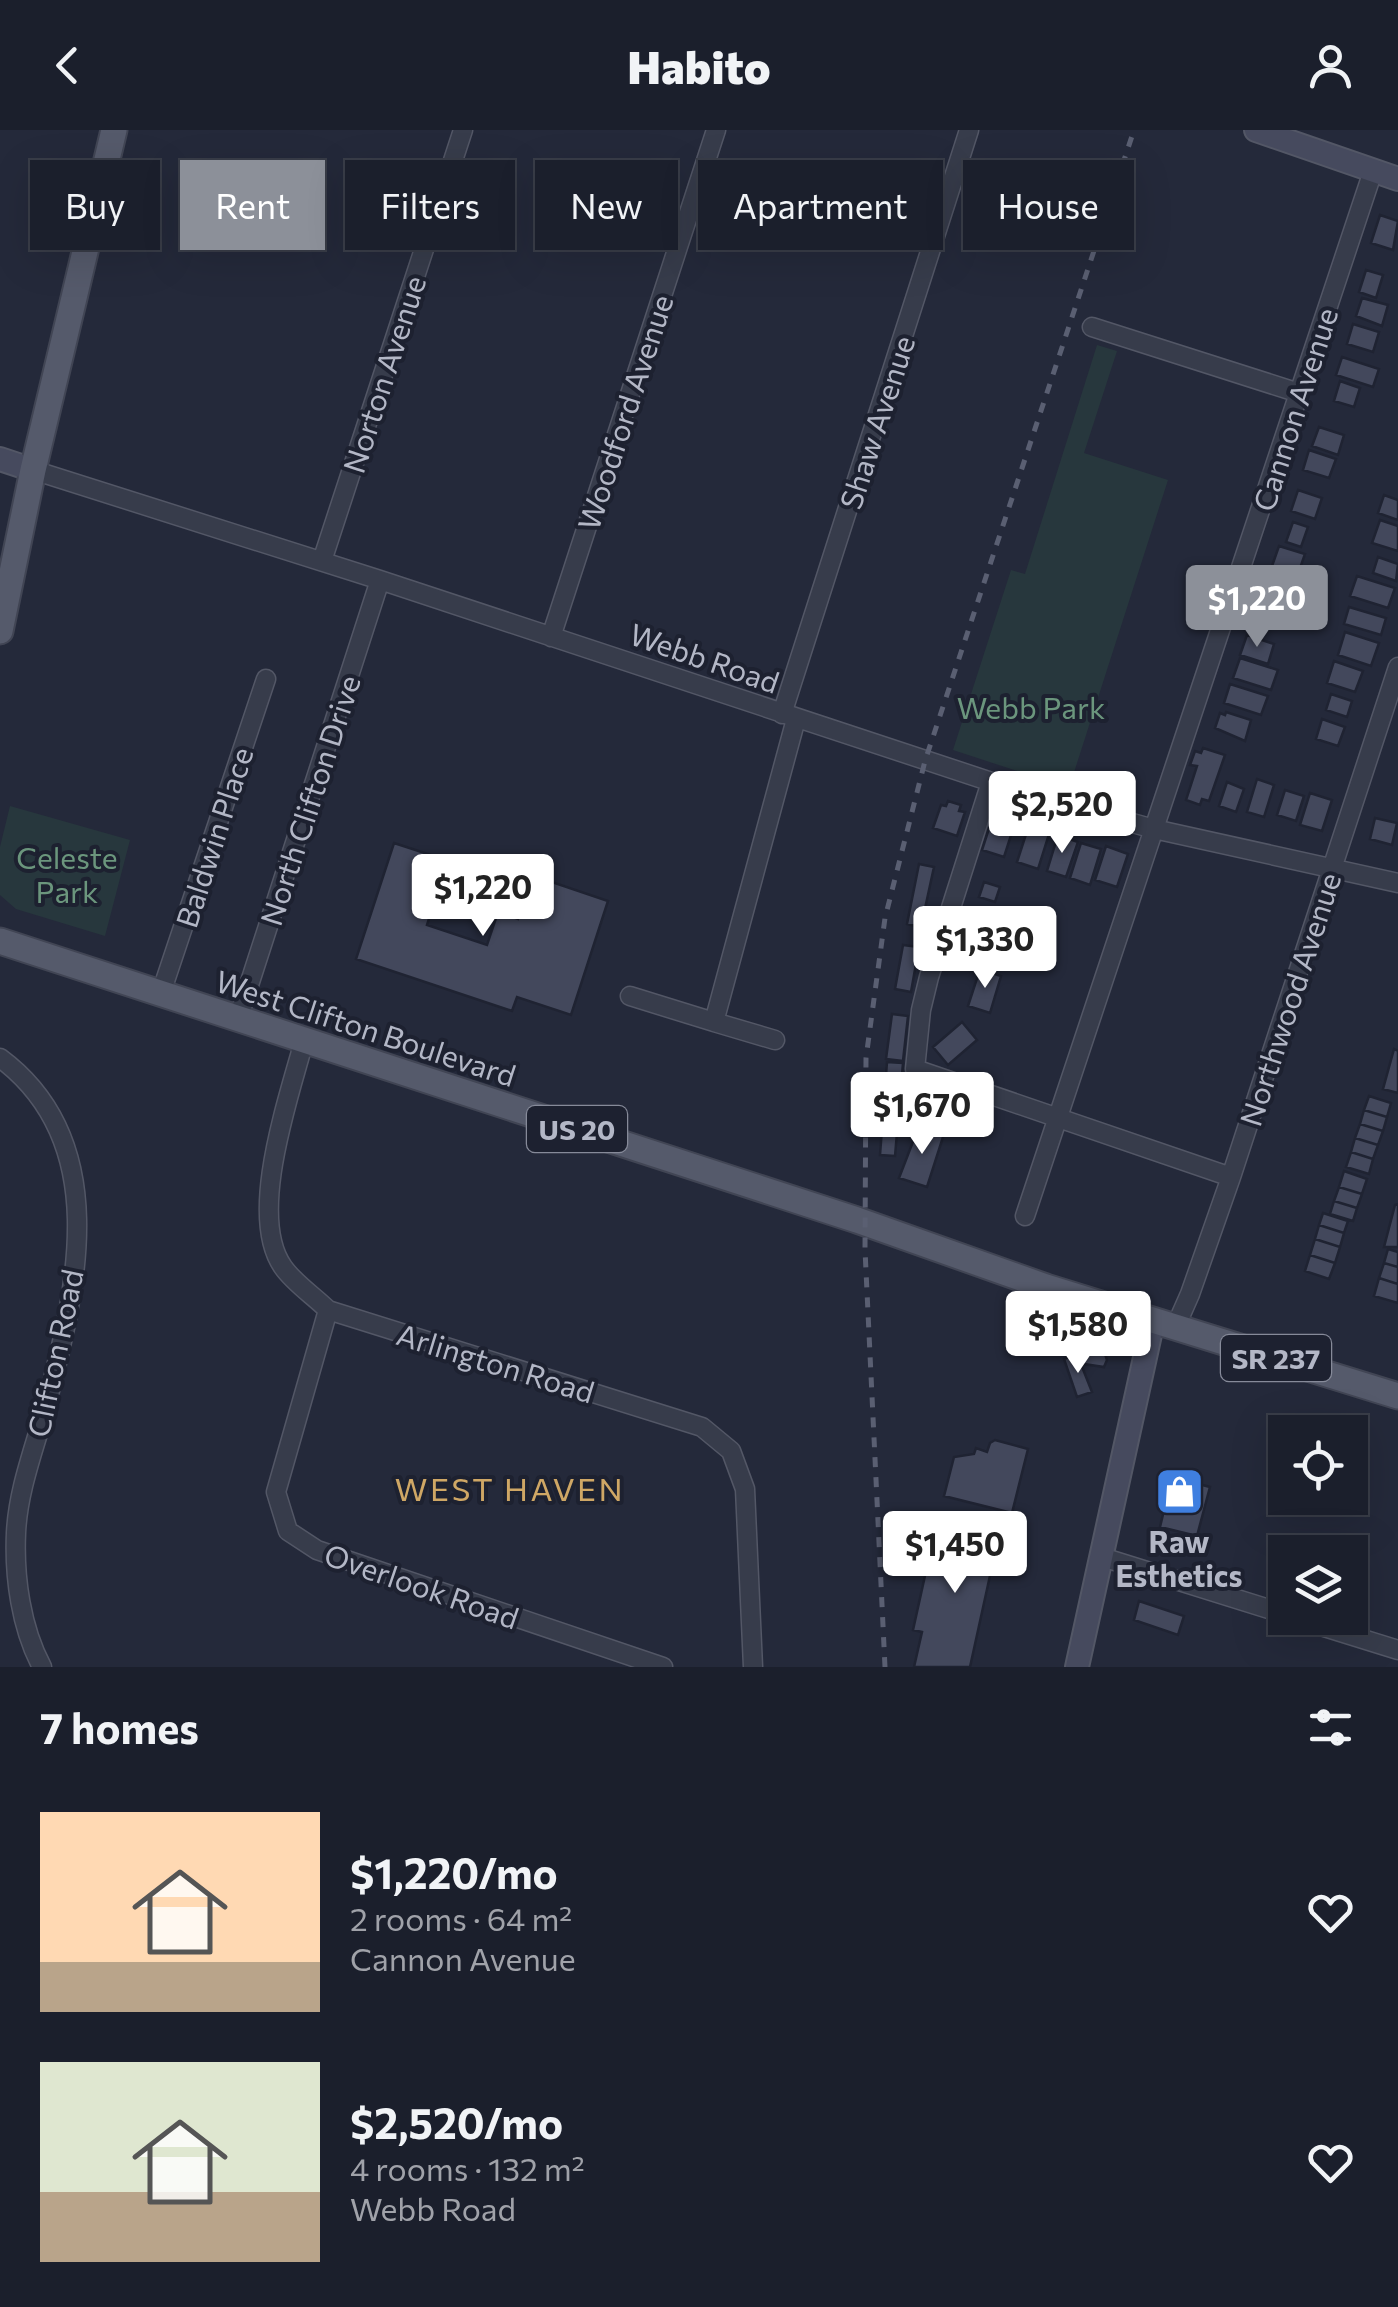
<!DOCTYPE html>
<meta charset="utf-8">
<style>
:root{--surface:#1b1f2c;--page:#242734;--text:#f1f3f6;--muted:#a0a2a9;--line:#393d48;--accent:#8c9099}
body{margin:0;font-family:Commissioner,sans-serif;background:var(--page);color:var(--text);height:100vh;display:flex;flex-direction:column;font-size:38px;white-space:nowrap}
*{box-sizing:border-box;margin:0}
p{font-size:32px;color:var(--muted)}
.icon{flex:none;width:55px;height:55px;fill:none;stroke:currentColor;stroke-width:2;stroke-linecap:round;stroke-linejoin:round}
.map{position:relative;height:1537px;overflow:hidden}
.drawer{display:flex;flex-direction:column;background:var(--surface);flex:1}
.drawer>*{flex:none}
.top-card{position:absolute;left:30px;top:30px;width:1340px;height:90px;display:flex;gap:20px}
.controls{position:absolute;left:1268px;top:1285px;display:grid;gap:20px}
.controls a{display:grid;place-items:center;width:100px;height:100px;border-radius:0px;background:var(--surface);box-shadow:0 10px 40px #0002,0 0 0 2px var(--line);font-size:50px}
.price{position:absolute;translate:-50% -85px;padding:0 22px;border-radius:10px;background:#fff;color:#222;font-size:32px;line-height:65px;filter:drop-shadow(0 2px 5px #0008)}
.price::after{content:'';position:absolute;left:50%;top:60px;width:30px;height:22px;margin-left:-15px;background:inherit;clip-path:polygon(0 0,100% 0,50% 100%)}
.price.on{background:var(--accent);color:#fff}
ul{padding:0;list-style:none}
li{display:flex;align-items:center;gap:30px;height:250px;padding:0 40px}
li span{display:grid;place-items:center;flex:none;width:280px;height:200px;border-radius:0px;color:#555}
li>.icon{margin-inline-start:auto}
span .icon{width:120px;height:120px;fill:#fffc;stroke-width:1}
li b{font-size:42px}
h2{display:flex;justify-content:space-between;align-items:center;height:120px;padding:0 40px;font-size:42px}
.pill{padding:0 35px;border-radius:0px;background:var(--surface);box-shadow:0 10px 40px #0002,0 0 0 2px var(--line);font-size:35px;line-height:90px}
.pill.on{background:var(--accent);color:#fff}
header{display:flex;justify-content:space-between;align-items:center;height:130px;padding:0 40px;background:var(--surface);font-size:45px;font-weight:800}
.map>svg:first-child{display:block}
.green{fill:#27373d}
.building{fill:#43485c;stroke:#1f2332;stroke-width:2.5}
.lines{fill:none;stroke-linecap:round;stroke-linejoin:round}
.street-casing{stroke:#535766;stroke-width:21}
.secondary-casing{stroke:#535766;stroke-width:26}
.primary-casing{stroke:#414554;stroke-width:29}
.street{stroke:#373c4b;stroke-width:18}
.secondary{stroke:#464a5e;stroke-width:22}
.primary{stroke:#555a6b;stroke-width:25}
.rail{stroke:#5a5f72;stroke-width:5;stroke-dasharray:10 10;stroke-linecap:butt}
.labels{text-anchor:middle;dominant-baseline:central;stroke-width:8;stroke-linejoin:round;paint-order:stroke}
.shield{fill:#1d2130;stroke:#868a99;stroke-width:2.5}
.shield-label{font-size:28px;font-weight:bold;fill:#b3b7c6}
.street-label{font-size:30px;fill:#b3b7c6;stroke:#1d2130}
.park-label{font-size:30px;fill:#6b967d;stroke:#1d2130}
.poi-label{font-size:30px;font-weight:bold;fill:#b3b7c6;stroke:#1d2130}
.neighbourhood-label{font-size:32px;letter-spacing:2.5px;fill:#cfa765;stroke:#1d2130}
</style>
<header><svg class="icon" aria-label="back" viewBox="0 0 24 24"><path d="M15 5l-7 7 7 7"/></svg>Habito<svg class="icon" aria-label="person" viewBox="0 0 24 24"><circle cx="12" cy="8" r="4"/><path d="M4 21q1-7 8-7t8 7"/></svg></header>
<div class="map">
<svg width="1398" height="1537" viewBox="0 0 1398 1537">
<rect width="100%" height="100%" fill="#24293a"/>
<path class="green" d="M1097,215L1117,221L1084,323L1168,350L1069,658L953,620L1011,440L1025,444Z
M10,676L130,710L105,806L16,779L0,765V717Z"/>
<path class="building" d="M1380,85L1398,91L1393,120L1371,113Z
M1366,140L1383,145L1376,168L1359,162Z
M1362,168L1388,175L1382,196L1356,186Z
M1353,194L1379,202L1373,222L1347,214Z
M1342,227L1379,239L1373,257L1336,245Z
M1340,251L1360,258L1354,277L1334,271Z
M1319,297L1344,305L1338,325L1312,316Z
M1309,320L1336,329L1329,348L1303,340Z
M1298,360L1322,368L1315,389L1291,381Z
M1384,365L1398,370V390L1378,383Z
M1380,390L1398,396V421L1372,413Z
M1293,392L1308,397L1301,417L1286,412Z
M1279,416L1305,424L1298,444L1272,436Z
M1378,427L1398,434L1396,451L1373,443Z
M1269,445L1288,451L1282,470L1263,463Z
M1357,446L1395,458L1388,478L1350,466Z
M1264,472L1285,479L1280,495L1258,489Z
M1349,477L1386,488L1381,505L1344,494Z
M1345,502L1379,513L1371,536L1338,525Z
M1247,505L1274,514L1268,534L1240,525Z
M1240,528L1278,540L1271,560L1233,548Z
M1334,531L1363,541L1355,562L1327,553Z
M1230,554L1268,566L1261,585L1224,573Z
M1331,564L1352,571L1347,587L1326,580Z
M1226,582L1251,590L1245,611L1215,598L1220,583L1225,585Z
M1322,589L1345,597L1338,616L1316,609Z
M1203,618L1225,625L1209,671L1202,669L1200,675L1186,670L1197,636L1190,635L1195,621L1201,623Z
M1257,649L1274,655L1264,687L1247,682Z
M1227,652L1244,659L1236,682L1219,676Z
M1285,660L1304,666L1296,691L1277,685Z
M1310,663L1332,670L1322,701L1300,695Z
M948,671L961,675L959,681L965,682L957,706L933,698L941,675L946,676Z
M993,686L1015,693L1004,727L982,720Z
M1375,688L1397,693L1392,715L1370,709Z
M1028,698L1049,704L1038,739L1017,732Z
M1058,705L1078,712L1066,747L1047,741Z
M394,713L431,725L427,738L457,748L450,769L437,764L427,795L487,815L498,782L518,789L520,783L516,782L519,771L524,770L528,759L544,764L549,751L608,771L571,885L517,867L512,881L356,829Z
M1081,713L1101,719L1090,755L1070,748Z
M1106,716L1128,724L1117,757L1095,750Z
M919,734L934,737L921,797L907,794Z
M984,752L1000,757L995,772L979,767Z
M999,782L1008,818L985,824L977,788Z
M903,815L919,817L911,862L895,859Z
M980,839L1001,846L990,883L968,876Z
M892,884L908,886L903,931L886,929Z
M962,892L977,910L948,935L933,917Z
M1394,919L1398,921V963L1383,959Z
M887,932L903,933L895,1026L880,1025Z
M1369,966L1391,973L1387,987L1364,980Z
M1364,980L1387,987L1383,1001L1360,994Z
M1360,994L1383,1001L1378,1015L1355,1008Z
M919,996L944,1004L927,1057L899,1048Z
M1355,1008L1378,1015L1373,1029L1351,1022Z
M1351,1022L1373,1029L1369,1044L1346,1037Z
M1344,1041L1367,1049L1362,1064L1339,1057Z
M1339,1057L1362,1064L1357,1078L1334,1071Z
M1334,1071L1357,1078L1353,1091L1330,1084Z
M1398,1074V1117H1384L1395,1075Z
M1323,1083L1348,1091L1344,1103L1319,1095Z
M1319,1095L1344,1103L1340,1117L1315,1109Z
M1315,1109L1340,1117L1335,1133L1310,1125Z
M1388,1119L1398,1122V1137L1384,1133Z
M1310,1125L1335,1133L1329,1149L1305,1141Z
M1384,1133L1398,1137V1154L1379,1148Z
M1379,1148L1398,1154V1173L1374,1166Z
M1082,1219L1104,1221L1107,1230L1104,1237L1084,1234L1080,1223Z
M1077,1224L1092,1262L1077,1267L1064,1229Z
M995,1310L1028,1319L1012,1383L944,1366L954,1327L974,1324L976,1318L987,1322L990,1313Z
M1172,1347L1210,1357L1197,1406L1160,1397Z
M951,1389L1000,1400L970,1537H914L922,1502L913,1500L932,1414L945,1417Z
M1139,1471L1184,1486L1178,1505L1134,1490Z"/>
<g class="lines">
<defs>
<path id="street" d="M1092,197L1299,263
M33,340L380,450L1028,664L1154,699L1398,753
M322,431L463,0
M551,507L716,0
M782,584L969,0
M991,652L929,847L921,880L915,939L1231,1047
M160,866L266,549
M630,866L714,892
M238,889L380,450
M775,910L714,892L796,589
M304,911C289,967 247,1086 283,1137C294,1153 314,1166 328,1180L702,1297L731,1321L745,1359L753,1537
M0,928C113,1012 77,1159 46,1276C35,1317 18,1359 16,1403C14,1447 21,1498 42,1537
M1025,1086L1373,41
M328,1180L276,1362L288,1401L317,1420L663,1537
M1175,1198L1190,1164L1231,1047L1398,537
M1102,1427L1285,1484
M1295,1488L1398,1520"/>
<path id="secondary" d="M1256,0L1398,49
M0,329L33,340
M1077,1537L1153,1191"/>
<path id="primary" d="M0,501L33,340L114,0
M0,811L857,1090L1046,1157L1398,1266"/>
</defs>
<use href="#street" class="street-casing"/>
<use href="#secondary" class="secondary-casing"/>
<use href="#primary" class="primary-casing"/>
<use href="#street" class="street"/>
<use href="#secondary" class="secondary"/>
<use href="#primary" class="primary"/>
<path class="rail" d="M885,1537L865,1120L866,928L885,788L925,631L1134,0"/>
</g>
<defs>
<symbol id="shop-square" viewBox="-11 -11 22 22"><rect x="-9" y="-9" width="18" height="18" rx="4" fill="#3f7fe0" stroke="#1d2130"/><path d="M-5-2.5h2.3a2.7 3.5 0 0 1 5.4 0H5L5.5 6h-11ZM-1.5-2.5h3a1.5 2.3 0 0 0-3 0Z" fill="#fff"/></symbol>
</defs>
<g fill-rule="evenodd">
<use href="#shop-square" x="1152" y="1334" width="55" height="55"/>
</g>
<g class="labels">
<g class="shield">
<rect x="527" y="976" width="100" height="46" rx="8"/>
<rect x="1221" y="1205" width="110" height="46" rx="8"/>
</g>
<g class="shield-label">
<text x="577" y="999">US 20</text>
<text x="1276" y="1228">SR 237</text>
</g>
<g class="street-label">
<text transform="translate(383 244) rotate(-72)">Norton Avenue</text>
<text transform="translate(1294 279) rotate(-72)">Cannon Avenue</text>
<text transform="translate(624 282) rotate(-72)">Woodford Avenue</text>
<text transform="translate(876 292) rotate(-72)">Shaw Avenue</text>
<text transform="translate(705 527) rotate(19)">Webb Road</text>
<text transform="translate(309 670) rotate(-72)">North Clifton Drive</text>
<text transform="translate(213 707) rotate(-72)">Baldwin Place</text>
<text transform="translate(1289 869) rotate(-72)">Northwood Avenue</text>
<text transform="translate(366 897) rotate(18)">West Clifton Boulevard</text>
<text transform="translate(54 1223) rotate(-78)">Clifton Road</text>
<text transform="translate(496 1232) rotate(17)">Arlington Road</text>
<text transform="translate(422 1455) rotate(19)">Overlook Road</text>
</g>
<g class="park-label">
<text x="1031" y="576">Webb Park</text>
<text x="67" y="726">Celeste<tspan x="67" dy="34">Park</tspan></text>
</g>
<g class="poi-label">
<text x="1179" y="1410">Raw<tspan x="1179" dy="34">Esthetics</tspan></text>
</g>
<g class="neighbourhood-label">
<text x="510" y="1358">WEST HAVEN</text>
</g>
</g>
</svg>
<div class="controls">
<a><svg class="icon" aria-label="locate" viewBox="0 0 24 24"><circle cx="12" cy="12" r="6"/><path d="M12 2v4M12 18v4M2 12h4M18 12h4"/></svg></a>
<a><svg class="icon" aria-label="layers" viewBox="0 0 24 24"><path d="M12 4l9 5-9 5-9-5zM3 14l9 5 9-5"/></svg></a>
</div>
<b class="price on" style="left:1257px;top:520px">$1,220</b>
<b class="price" style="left:1062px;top:726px">$2,520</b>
<b class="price" style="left:483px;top:809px">$1,220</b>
<b class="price" style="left:985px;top:861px">$1,330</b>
<b class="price" style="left:922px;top:1027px">$1,670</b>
<b class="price" style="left:1078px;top:1246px">$1,580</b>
<b class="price" style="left:955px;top:1466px">$1,450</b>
<div class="top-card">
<a class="pill">Buy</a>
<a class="pill on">Rent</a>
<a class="pill">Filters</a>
<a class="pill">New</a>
<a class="pill">Apartment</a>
<a class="pill">House</a>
</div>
</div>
<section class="drawer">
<h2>7 homes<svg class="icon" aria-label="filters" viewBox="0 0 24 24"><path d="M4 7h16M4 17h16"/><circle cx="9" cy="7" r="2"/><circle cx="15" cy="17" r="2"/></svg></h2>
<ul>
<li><span style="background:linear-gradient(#ffd9b3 75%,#b9a48a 0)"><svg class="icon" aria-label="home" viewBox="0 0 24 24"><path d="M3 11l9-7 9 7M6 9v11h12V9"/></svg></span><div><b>$1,220/mo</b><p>2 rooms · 64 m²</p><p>Cannon Avenue</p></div><svg class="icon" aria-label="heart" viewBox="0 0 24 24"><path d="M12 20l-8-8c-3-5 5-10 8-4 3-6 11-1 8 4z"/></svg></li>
<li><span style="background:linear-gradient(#dfe7d0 65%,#b9a48a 0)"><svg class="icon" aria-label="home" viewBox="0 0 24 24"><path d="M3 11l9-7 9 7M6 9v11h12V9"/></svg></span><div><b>$2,520/mo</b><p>4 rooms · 132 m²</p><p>Webb Road</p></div><svg class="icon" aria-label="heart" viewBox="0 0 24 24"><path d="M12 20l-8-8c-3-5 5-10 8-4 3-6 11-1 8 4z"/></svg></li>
</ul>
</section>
